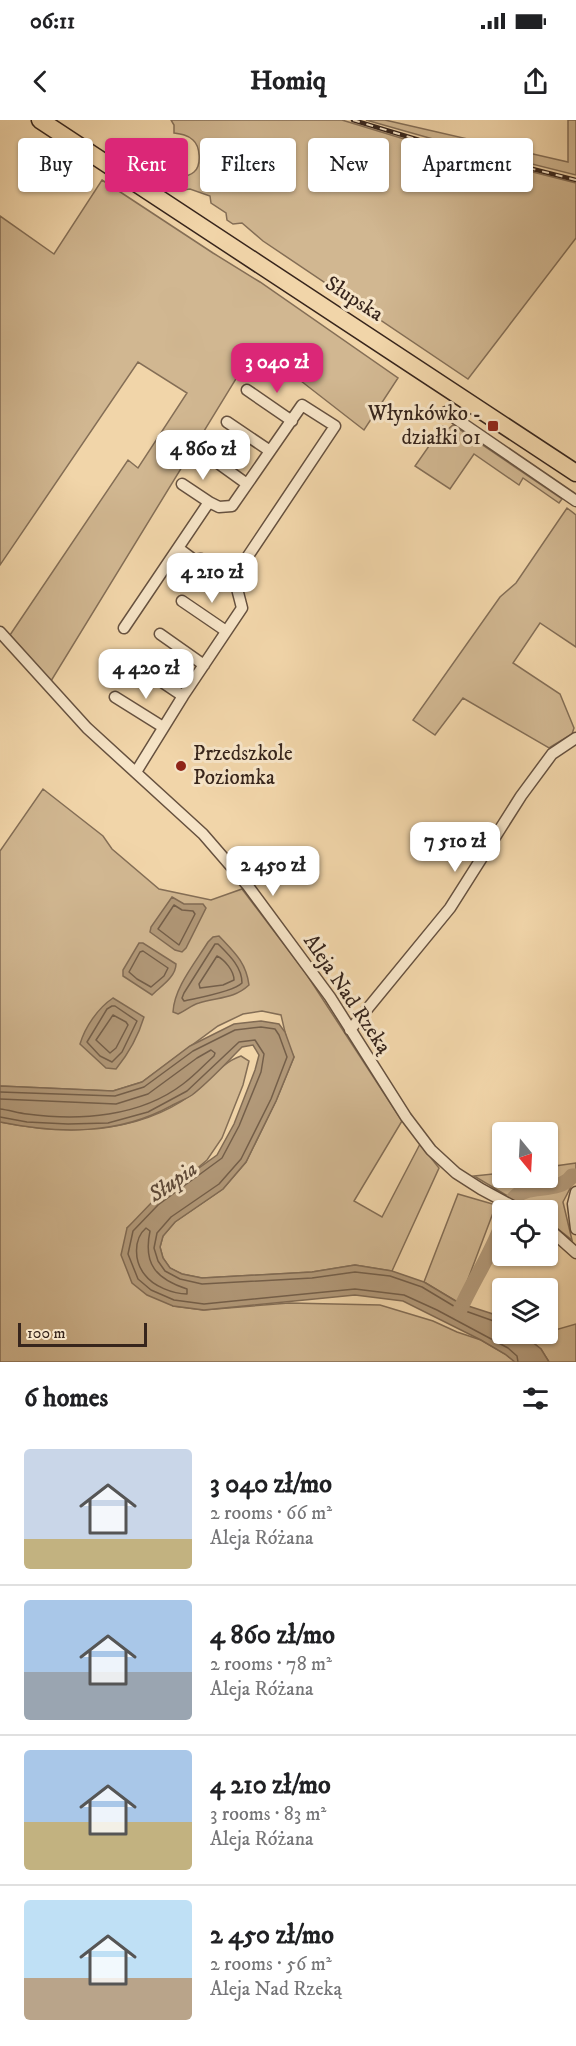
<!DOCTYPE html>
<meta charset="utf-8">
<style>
:root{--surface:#fff;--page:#f6f6f6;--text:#202124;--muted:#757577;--line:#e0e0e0;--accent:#db2777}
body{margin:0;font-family:"IM FELL DW Pica",serif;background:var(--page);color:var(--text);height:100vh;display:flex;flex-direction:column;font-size:22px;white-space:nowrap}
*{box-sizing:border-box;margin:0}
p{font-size:20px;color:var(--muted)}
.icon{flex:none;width:33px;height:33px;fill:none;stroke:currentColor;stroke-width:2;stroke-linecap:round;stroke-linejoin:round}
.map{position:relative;height:1242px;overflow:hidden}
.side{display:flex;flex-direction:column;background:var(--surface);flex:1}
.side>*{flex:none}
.top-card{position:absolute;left:18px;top:18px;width:540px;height:54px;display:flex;gap:12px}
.needle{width:39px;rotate:162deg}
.buttons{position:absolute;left:492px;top:1002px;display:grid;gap:12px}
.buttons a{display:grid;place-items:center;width:66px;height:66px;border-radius:6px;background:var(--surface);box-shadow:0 2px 4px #0004;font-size:30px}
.scale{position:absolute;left:18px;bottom:15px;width:129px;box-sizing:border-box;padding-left:6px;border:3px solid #37251c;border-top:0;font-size:16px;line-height:21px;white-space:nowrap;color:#37251c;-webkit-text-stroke:4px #f6e4c7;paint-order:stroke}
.price{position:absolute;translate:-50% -51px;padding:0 14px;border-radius:12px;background:#fff;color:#222;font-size:20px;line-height:39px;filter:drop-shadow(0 2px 3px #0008)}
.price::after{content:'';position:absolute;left:50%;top:36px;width:18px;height:14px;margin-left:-9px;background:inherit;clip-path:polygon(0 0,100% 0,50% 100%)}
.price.on{background:var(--accent);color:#fff}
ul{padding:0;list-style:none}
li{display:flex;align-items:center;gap:18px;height:150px;padding:0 24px}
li+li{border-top:2px solid var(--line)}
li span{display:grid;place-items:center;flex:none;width:168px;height:120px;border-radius:6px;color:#555}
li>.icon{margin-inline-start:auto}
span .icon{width:72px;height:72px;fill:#fffc;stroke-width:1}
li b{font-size:26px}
h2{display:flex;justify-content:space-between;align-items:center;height:72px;padding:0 24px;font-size:26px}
.chip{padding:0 21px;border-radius:6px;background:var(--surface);box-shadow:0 2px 4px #0004;font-size:21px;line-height:54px}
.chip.on{background:var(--accent);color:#fff}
.status{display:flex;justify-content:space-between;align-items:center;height:42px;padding:0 30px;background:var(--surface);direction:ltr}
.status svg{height:16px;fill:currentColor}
header{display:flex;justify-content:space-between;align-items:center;height:78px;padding:0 24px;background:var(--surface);font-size:27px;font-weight:700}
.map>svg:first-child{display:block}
.green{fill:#d1b791;stroke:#846e56;stroke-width:1.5}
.water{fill:#b29979;stroke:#816b54;stroke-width:1.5}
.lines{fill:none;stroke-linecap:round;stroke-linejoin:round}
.shore{stroke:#745f4a;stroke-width:1.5}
.stream{stroke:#816b54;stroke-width:2}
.river{stroke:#b29979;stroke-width:15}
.minor-casing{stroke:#66513f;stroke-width:13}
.primary-casing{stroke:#37251c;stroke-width:19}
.minor{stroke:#f6e4c7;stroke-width:10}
.primary{stroke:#f1d5a9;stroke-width:16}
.rail-casing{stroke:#37251c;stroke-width:4.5}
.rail{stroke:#f6e4c7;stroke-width:2;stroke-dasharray:7;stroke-linecap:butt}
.poi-dot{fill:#8f2418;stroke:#f6e4c7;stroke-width:2}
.labels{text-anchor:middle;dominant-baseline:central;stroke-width:6;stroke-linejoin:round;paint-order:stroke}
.street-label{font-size:21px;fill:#37251c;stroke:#f6e4c7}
.poi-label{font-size:21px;fill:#37251c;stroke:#f6e4c7;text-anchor:end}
.water-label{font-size:22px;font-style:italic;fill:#5c4838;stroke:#f6e4c7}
</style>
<div class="status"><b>06:11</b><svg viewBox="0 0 49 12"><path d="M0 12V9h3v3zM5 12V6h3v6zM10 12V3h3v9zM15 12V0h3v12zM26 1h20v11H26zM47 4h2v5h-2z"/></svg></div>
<header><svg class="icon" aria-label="back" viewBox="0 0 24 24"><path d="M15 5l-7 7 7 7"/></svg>Homiq<svg class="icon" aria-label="share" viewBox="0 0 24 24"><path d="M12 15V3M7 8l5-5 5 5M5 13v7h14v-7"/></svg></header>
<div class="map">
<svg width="576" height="1242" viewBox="0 0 576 1242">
<rect width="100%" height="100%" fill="#f1d5a9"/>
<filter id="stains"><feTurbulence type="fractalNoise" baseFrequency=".00333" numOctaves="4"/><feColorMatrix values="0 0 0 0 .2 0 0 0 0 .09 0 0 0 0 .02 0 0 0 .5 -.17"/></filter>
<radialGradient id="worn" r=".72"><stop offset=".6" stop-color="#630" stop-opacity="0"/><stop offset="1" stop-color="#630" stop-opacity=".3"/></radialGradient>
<path class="green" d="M171,0H342L414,22L576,63V118L468,259L263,121L242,103L233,104L227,100L226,93L211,83L210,76L190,69L183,70L172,64L171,60C178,58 189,57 194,52C202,45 200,26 193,20C188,15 181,14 174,13V5Z
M366,0H385L568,42V0H576V55L440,21Z
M102,60L213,133L260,162L398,258L364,310L256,226L51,561L10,515L128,340L138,348L187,273L138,242L0,445V96L54,134Z
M453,305L562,379L559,383L523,358L519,365L474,334L450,369L415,346L443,306L448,309Z
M567,388L576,395V527L540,503L513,543L560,574L574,608L572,614L549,628L463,578L435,615L413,600L500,477L516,463Z
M43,669L103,716L112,729L159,769L211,780L242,769L305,852L402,1001L354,1081L382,1097L420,1024L439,1048L392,1151L355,1145L312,1152L202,1158L182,1154L170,1148L163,1138L160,1127L163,1116L175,1102L223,1069L246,1042L276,981L294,937L288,925L281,895L262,891L243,894L218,906L142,962L113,971L0,966V731Z
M241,936L249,941L243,965L222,1018L207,1040L127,1108L173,1186L203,1190L289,1183L380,1185L433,1201L457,1212L481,1220L505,1234L515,1242H0V1002C63,1015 136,1015 191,975C208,963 220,943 241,936Z
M576,1043V1057L563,1082L572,1120L548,1101V1090H531L474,1056L502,1053V1058H548V1047Z
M458,1074L496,1085L459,1183L424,1162Z
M576,1204V1242H549L541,1229L522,1214H548V1212Z"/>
<path class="water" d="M172,777L184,784H203L206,788L186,828L182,832L175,830L150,812L151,807Z
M219,816C234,832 246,842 249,865C234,879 218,877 199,883C191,885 186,891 178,894L173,892C174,868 195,843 208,822L213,817Z
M139,823H143L176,844C176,857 160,867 152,875L123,856V850Z
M113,878L144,897C138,917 129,933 116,949L106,948L80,924C85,907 98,888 113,878Z
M261,901L279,904L285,912L294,937L276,981L246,1042L223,1069L175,1102L163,1116L160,1127L163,1138L170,1148L182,1154L202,1158L312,1152L355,1145L392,1151L424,1162L459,1183L496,1195L502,1200V1214H522L541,1229L549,1242H515L505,1234L481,1220L403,1181L355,1175L204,1190L173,1186L147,1175L132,1163L121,1135L127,1108L154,1080L217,1035L234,1004L255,950L259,935L253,925L242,927C226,943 210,961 192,975C186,979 178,982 171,986C118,1015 59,1014 0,1002V966L113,971L142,962L190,926L234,904Z"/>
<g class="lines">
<path class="shore" d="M174,785L182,790L193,791L195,794L179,825L158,809Z
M215,824H218C229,835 242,847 242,863C233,872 197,878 184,881L182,878L184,873Z
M143,831L168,848L164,856L151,867L137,859L129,852L140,832Z
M217,836C225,840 234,851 234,860L223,865L200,868L199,864Z
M112,886H115L137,901L122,932L112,942L100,936L87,922L107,889Z
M113,895L126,902L128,905L116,928L110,933L96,920Z
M0,972L115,976L144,967L193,931L235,910L261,907L275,909L279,915L287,937L271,979L241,1039L219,1064L171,1097L157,1113L154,1128L158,1141L165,1151L180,1159L202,1164L312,1158L355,1152L390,1156L422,1167L457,1188L502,1204
M0,979L116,984L148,974L197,938L211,930L215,933L214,936C204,945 194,956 183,964C140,997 80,1001 27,994C18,993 9,990 0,989
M0,997L27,1002L68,1004L108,1003L148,992L187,971L239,922L255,920L264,934L261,952L239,1006L222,1038L158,1085L133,1111L128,1134L138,1159L151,1170L174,1180L204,1184L355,1169L404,1175L437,1190L508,1228L517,1236L518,1242
M146,1108L150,1111C143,1144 156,1159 187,1169V1174C173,1174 153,1166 145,1155C134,1142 133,1119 146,1108Z"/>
<path class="stream" d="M532,1168L545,1162"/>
<path class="river" d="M508,1090C510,1086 511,1081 514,1078C527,1063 559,1074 572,1056H575
M459,1192C472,1162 491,1135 502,1104"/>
<defs>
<path id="minor" d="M247,270L292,301
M446,292L576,381
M227,302L270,331
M204,333L247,364
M182,364L209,382
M178,428L194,440L201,439L225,455L234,457
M182,481L226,511
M124,508L209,382L219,387L232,386L302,285L335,306L234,457L242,488L183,576L136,652
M0,512L87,608L203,714L248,766L330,877L406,997L431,1030L456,1053L481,1069L520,1090
M160,514L204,545
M140,547L183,576
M115,577L163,607
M350,910L450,788L521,676L552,634L576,618
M576,1072L573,1084L576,1109
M548,1108L576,1133"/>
<path id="primary" d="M40,0L576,353"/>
</defs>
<use href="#minor" class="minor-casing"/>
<use href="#primary" class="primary-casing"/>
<use href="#minor" class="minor"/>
<use href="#primary" class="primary"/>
<defs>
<path id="rail" d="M353,0L419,20L576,60"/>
</defs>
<use href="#rail" class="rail-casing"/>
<use href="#rail" class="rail"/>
</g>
<g class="poi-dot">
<rect x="487" y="300" width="12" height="12" rx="3"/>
<circle cx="181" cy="646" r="6"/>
</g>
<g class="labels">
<g class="street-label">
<text transform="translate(354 179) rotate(33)">Słupska</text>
<text transform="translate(347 874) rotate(56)">Aleja Nad Rzeką</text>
</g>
<g class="poi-label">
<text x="481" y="294">Włynkówko -<tspan x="481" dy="24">działki 01</tspan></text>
<text x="193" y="634" text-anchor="start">Przedszkole<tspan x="193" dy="24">Poziomka</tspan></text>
</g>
<g class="water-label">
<text transform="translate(173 1062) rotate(-35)">Słupia</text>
</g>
</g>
<rect width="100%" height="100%" filter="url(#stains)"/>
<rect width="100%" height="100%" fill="url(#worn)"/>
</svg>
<div class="buttons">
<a><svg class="needle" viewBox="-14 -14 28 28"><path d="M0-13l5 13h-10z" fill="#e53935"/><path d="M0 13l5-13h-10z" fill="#757577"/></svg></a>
<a><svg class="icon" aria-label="locate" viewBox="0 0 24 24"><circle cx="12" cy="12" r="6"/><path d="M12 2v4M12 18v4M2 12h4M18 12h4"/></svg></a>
<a><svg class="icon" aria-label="layers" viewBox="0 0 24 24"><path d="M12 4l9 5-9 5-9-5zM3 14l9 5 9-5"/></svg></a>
</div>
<div class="scale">100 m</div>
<b class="price on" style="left:277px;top:274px">3 040 zł</b>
<b class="price" style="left:203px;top:361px">4 860 zł</b>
<b class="price" style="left:212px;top:484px">4 210 zł</b>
<b class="price" style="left:146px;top:580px">4 420 zł</b>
<b class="price" style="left:455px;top:753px">7 510 zł</b>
<b class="price" style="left:273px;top:777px">2 450 zł</b>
<div class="top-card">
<a class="chip">Buy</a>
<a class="chip on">Rent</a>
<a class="chip">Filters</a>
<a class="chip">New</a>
<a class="chip">Apartment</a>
</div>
</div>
<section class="side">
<h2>6 homes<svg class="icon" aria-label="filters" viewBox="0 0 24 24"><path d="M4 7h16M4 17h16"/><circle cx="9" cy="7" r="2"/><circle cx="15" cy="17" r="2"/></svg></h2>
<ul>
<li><span style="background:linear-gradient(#c9d6e8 75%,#c2b280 0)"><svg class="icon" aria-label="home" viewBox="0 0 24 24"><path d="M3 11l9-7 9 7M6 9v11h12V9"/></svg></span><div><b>3 040 zł/mo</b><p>2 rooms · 66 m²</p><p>Aleja Różana</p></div></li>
<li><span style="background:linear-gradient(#a9c7e8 60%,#9aa5b1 0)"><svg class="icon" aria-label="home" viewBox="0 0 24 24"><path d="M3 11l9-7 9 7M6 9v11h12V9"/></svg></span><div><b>4 860 zł/mo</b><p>2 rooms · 78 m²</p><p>Aleja Różana</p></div></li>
<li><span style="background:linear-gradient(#a9c7e8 60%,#c2b280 0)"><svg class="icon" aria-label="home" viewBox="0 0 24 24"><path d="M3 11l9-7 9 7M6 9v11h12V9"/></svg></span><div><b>4 210 zł/mo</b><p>3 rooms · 83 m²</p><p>Aleja Różana</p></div></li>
<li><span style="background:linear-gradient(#bfe0f5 65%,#b9a48a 0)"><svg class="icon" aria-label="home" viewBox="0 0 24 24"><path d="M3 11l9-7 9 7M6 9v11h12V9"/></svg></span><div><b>2 450 zł/mo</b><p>2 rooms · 56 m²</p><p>Aleja Nad Rzeką</p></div></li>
</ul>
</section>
